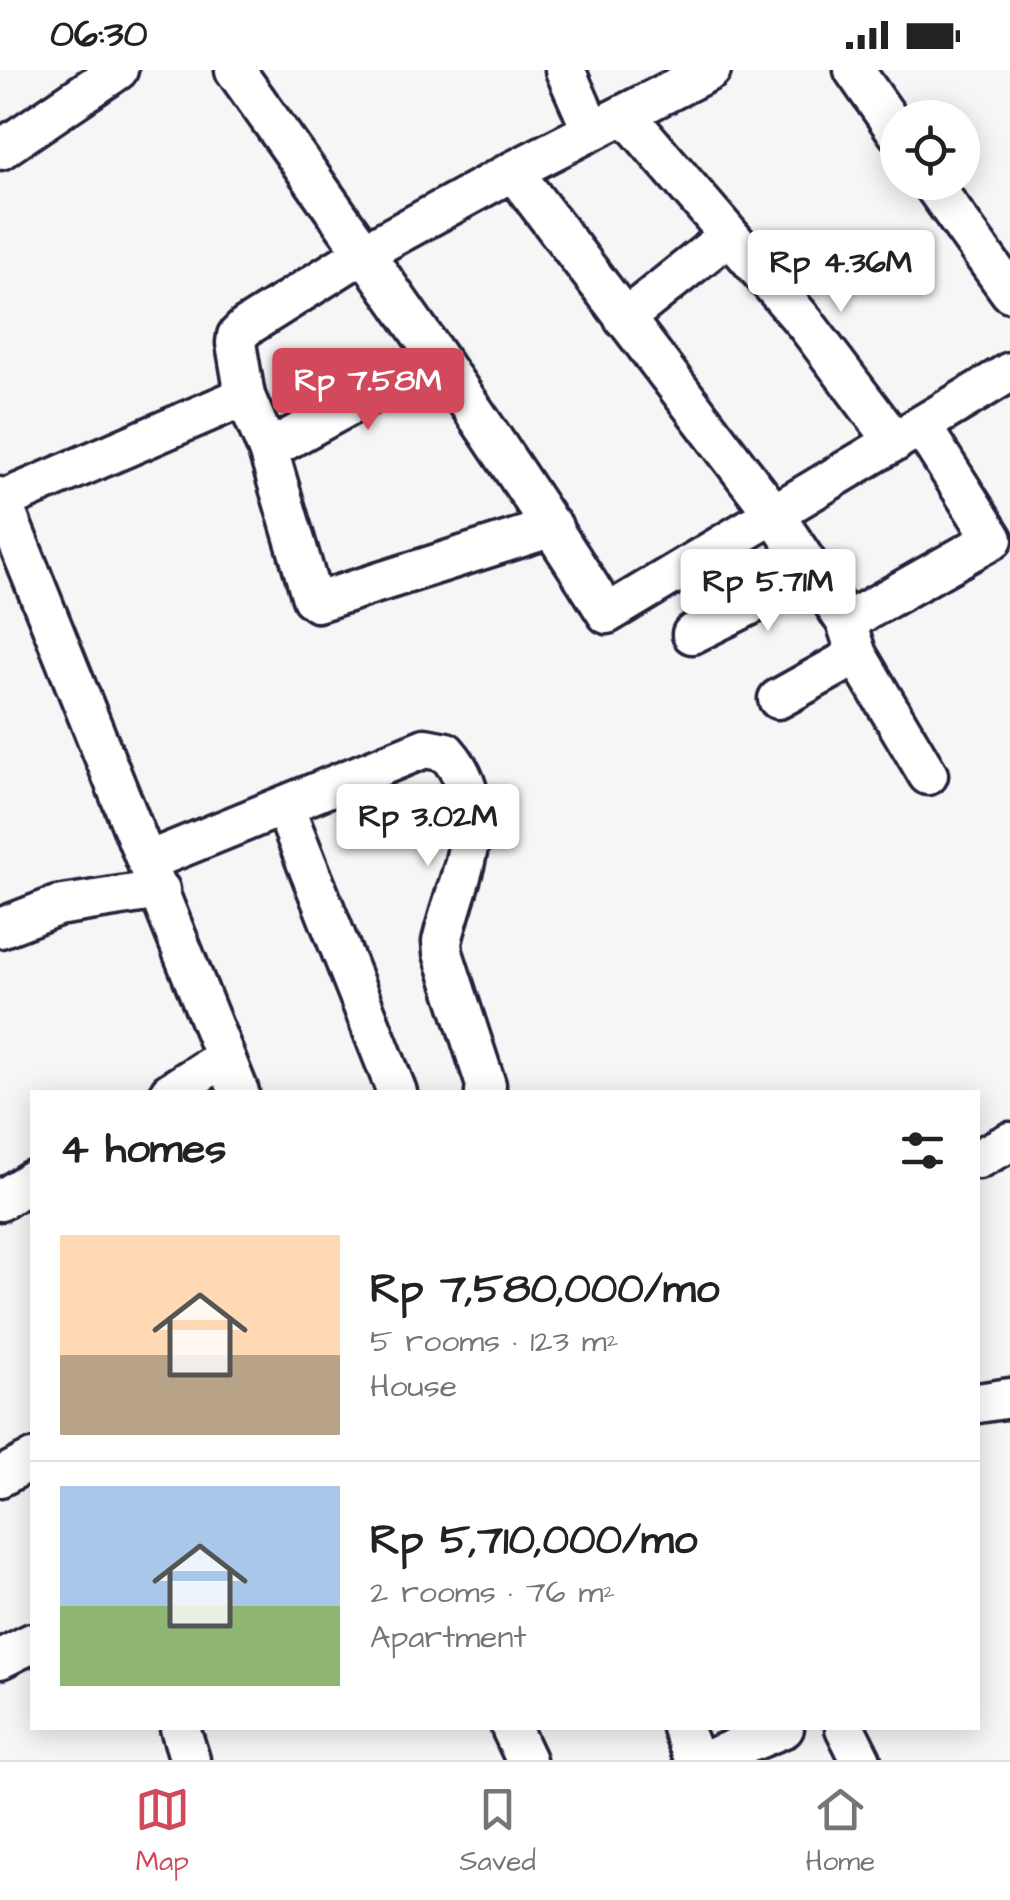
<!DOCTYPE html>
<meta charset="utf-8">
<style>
:root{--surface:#fff;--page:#f2f2f2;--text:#222;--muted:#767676;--line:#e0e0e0;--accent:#d1495b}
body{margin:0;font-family:"Architects Daughter",sans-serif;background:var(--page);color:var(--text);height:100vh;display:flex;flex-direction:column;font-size:38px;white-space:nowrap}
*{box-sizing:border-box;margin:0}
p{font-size:32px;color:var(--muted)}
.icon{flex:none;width:55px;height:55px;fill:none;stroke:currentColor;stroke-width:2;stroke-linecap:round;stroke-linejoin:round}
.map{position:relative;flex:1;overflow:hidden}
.drawer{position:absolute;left:30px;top:1020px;width:950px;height:640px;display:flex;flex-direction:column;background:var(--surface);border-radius:0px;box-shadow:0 5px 25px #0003}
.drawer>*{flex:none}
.tools{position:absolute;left:880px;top:30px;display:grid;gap:20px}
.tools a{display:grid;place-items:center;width:100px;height:100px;border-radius:50%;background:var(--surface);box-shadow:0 5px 25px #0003;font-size:50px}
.price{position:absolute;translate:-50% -85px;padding:0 22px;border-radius:10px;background:#fff;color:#222;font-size:32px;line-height:65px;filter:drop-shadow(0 2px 5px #0008)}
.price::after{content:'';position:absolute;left:50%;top:60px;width:30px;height:22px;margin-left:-15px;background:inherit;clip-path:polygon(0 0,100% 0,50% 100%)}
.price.on{background:var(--accent);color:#fff}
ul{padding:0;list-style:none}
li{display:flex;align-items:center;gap:30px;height:250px;padding:0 30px}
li+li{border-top:2px solid var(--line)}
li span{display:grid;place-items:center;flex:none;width:280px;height:200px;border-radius:0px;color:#555}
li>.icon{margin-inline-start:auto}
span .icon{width:120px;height:120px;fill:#fffc;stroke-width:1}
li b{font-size:42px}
h2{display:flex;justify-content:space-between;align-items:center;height:120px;padding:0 30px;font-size:42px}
.status{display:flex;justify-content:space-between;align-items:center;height:70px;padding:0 50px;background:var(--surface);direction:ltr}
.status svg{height:28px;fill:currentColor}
.dock{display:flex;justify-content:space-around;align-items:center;height:140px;border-top:2px solid var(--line);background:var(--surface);font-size:28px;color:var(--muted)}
.dock a{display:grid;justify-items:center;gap:5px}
.dock .on{color:var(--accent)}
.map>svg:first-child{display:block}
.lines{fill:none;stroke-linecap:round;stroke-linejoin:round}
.minor-casing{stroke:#22223b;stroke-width:45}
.minor{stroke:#fff;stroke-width:38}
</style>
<div class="status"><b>06:30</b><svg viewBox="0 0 49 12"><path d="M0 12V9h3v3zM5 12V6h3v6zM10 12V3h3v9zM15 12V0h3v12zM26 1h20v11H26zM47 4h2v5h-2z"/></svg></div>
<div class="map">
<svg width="1010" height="1690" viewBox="0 0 1010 1690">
<rect width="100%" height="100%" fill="#f6f6f7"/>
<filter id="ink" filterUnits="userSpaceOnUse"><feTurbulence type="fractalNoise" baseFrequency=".01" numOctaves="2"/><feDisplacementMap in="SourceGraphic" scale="20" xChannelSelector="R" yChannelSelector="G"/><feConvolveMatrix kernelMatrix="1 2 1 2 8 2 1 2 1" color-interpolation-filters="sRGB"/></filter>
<g filter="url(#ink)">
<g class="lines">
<defs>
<path id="minor" d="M235,0C362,179 490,358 607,544L1010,302
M565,0L592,61
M854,0L898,63
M625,44L805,253L895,372
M0,80L118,0
M513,101L774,444L846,552L857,585L928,705
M931,112L1010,222
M624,249L729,165
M245,326L268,380L312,528L317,532L553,457
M268,380L436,288
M0,427L239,1022
M1,431L245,326L236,273L237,266L246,257L365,182L513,101L711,0
M846,552L993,469L922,357
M692,564L813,504
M778,629L857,585
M284,736L397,1022
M148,791L425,678L446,682C497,739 456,810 442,872L443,883L486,1015L485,1022
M0,858L57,836L160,820
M170,1022L225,987
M978,1089L1010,1072
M0,1131L32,1110
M978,1333L1010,1328
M0,1407L32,1390
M0,1589L32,1573
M180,1658L190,1690
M511,1658L526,1690
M682,1658L695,1690
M845,1658L861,1690
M707,1690L784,1658"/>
</defs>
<use href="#minor" class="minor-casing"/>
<use href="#minor" class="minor"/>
</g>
</g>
</svg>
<div class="tools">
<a><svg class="icon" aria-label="locate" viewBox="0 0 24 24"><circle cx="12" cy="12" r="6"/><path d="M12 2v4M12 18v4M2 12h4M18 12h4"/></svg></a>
</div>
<b class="price" style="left:841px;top:245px">Rp 4.36M</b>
<b class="price on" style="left:368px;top:363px">Rp 7.58M</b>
<b class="price" style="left:768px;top:564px">Rp 5.71M</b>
<b class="price" style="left:428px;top:799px">Rp 3.02M</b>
<section class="drawer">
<h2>4 homes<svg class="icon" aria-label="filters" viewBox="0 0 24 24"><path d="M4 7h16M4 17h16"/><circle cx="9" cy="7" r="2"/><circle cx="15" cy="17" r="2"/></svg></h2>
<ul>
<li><span style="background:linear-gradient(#ffd9b3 60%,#b9a48a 0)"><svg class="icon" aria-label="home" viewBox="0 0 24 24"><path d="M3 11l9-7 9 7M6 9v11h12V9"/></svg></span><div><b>Rp 7,580,000/mo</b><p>5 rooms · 123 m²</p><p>House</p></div></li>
<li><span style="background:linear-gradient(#a9c7e8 60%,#8fb573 0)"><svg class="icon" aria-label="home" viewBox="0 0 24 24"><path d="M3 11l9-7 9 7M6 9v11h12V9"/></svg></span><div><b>Rp 5,710,000/mo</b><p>2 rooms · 76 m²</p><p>Apartment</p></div></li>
</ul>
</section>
</div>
<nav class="dock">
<a class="on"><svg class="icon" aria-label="map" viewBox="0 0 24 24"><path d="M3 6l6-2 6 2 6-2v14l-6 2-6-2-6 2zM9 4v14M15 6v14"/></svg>Map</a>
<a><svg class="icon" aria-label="saved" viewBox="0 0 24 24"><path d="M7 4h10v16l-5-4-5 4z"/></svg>Saved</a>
<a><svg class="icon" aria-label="home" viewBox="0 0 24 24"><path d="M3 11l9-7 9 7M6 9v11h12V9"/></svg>Home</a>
</nav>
